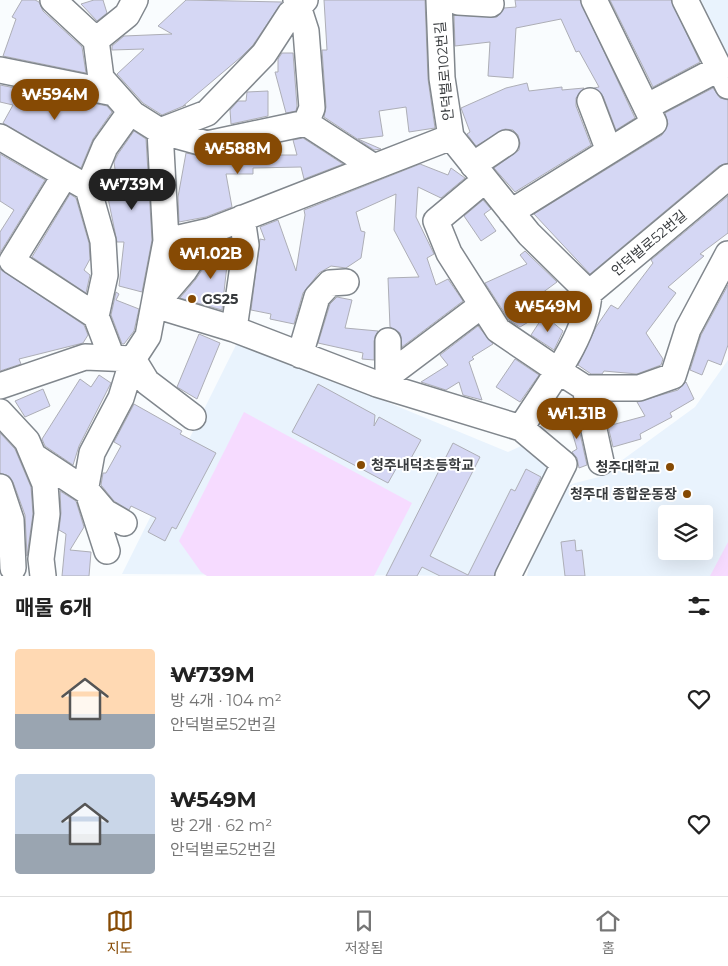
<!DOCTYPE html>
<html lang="ko">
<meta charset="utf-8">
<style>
:root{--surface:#fff;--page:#f6f6f6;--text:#222;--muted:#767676;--line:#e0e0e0;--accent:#864a04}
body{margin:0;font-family:Montserrat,"Noto Sans KR",sans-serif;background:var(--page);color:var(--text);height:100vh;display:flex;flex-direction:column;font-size:19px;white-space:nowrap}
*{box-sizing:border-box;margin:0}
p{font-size:16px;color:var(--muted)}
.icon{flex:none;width:28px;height:28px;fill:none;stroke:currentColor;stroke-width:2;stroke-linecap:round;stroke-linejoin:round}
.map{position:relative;height:576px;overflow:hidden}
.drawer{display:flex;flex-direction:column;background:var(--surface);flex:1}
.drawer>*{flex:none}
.buttons{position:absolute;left:658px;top:505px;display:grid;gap:10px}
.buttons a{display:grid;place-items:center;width:55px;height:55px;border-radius:5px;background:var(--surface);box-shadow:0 5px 20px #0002;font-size:25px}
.price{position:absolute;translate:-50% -42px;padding:0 11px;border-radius:18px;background:var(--accent);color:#fff;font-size:16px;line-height:32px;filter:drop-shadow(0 1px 2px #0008)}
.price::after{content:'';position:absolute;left:50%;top:30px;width:15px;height:11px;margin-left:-8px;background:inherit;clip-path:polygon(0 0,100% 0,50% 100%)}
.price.on{background:#222;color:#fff}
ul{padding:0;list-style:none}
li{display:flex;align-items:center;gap:15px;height:125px;padding:0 15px}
li span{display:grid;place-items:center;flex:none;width:140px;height:100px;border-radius:5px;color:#555}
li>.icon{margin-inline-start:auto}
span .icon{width:60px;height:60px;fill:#fffc;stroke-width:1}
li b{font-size:21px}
h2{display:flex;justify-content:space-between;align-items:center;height:60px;padding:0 15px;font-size:21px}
.menu{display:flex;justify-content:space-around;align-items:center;height:70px;border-top:1px solid var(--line);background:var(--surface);font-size:14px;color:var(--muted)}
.menu a{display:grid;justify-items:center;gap:2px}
.menu .on{color:var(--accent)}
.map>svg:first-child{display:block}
.built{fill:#e9f3fd;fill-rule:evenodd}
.green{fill:#f6dbff}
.building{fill:#d5d7f4;stroke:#adaeb6}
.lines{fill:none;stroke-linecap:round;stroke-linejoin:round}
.minor-casing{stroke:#81878d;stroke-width:28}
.minor{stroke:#fff;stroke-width:25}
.poi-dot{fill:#864a04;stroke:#fff;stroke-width:2}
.labels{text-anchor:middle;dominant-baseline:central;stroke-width:4;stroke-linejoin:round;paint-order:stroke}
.street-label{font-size:14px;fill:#383b3e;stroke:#fff}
.poi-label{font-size:14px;font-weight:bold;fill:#383b3e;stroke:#fff;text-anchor:start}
</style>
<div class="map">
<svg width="728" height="576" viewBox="0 0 728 576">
<rect width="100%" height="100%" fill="#f9fcfe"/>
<path class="built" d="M701,0H728V61Z
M237,343L307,369L508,452L532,441L552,477L501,576L122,574Z
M728,360V576H527L538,519L553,493L575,483L599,477L695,407ZM666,514H704V551H666Z"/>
<path class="green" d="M244,412L412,503L374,576H207L201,572L179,541Z
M728,542V576H710Z"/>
<path class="building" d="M22,0H35L39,2L43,11L82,47L86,73L3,56L16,19L12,17Z
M94,0H103L107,13L97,21L81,4Z
M186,0L282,2L253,45L241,57L183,106L186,105L162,115L143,103L117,74L144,49L112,50V46L124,36L172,34L158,26Z
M324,0H425L428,79L435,128L409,132L406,107L379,111L383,136L358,139L381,149L374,150L324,117L326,107L322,50H327Z
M515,0H580L635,118L616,130L603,96L594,88L599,87L579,51L576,52L561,19L516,28L513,78L488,76L490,42L455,46L454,15L497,17L504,8L516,7Z
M610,0H671L700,62L653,87Z
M282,53H293L297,106L296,111L286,113L275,72H278V59Z
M527,83L529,91L562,87V90L584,88L576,98V106L591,145L515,192L494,168L519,150L520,143L518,135L513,130L505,129L476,146L467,134L470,132L461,108L506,88Z
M0,85L107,106L112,112L93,139L81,168L3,123L13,105L0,102Z
M713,88L720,98L728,100V163L719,166L590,274L534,214L662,135L668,124L665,113Z
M268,91V116L231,124L230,110L238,101H246L247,92Z
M134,131L146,139L152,240L142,292L119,286L124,242H117L107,193L111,192L109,176H116L114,162L118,154Z
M303,138L343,164L304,179L301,167L253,168V174H226L232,207L206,217L179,222L178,197L186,153L210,158L269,146V155H297L293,140Z
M0,154L45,180L0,253V232L14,210L0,201Z
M420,164L448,175L451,168L465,178L441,198L418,187L416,217L434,254L427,258L436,285L448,279L463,301L402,347L400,333L390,327L388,278L419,277L394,230L396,194L356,212L361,231L365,232L361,258L346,268L331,266L319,273L303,293L294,324L270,319L271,314L251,310L260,239L265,240L260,227L278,220L296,271L305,215L304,210Z
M70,194L76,198L89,243L90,259L84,270L90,275L86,293L32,257Z
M728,196V233L700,254L704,256L668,287L676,293L646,333L663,359L661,365L637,374L604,371L602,374H591L578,365L596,327L611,305L618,309L653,263L651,260Z
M483,200L491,209L484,214L496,231L481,241L464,216Z
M230,238L222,310L180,298L196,279L220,243Z
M525,251L557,282L542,293L552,308L520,327L509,320L485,283L527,264L520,255Z
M0,269L84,325L88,335L83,343L19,359L21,364L0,371Z
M728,285V345L721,365L708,360L702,375L690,370L701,335Z
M116,292L119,294L116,300L139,309L134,331L124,344H122L111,315Z
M337,297L352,300L345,328L378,331L374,341V360L362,359L363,353L318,343L330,304Z
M544,315L563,331L554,350L531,335Z
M478,326L493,344L472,357L474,359L469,362L482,400L463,395L459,382L446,390L421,382L448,365L440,355Z
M199,334L220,343L197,399L177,387Z
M515,359L539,375L520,402L496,387Z
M99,375L111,383L79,446L73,465L45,446L42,439L80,379L91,387Z
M686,382L694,399L670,413L672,417L640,434L641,439L613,447L608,426L645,416L637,402L678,390Z
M318,384L375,415L374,426L379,417L421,440L404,471L397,467L388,483L292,432Z
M43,389L50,406L25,417L15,401Z
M134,404L182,431L180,434L216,453L176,529L172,527L165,541L148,532L156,518L131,506L129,510L114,501L101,485L103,473H106L121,446L114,442Z
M575,411L587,465L579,468L577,458L572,452L577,449L567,414Z
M0,433L15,449L31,487L33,514L27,556L25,515L13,482L9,476L0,473Z
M453,443L480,457L430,556L468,575L511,489L515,491L526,469L541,477L494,576H440L422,567L417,576H386Z
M60,491L76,501L84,527L70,550L91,552L89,576H62L66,534L59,530L61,513Z
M575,540L576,551L582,550L585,576H565L561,542Z"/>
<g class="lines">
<defs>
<path id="minor" d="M53,0L96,40L101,78L133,114L160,131L207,144L306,123L374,167
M296,0L306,31L312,108L306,123
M439,0L442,78L451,137L529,234L589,293
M456,0L458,2L491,4
M685,0L728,86
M96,40L127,15L135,0
M0,70L114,93
M590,101L609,151
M646,107L720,68
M160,131L207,113L264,54L290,14L305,0
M0,137L65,175
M473,165L506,143
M485,180L436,221L449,253L498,330L557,370L585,388H639L673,376L688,329L728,254
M88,188L105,147L130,112
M511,212L654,123L594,0
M210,231L184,271L155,305L234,329L377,384L521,428C545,389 587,338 589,293L728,177
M166,241L210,231L451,137
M96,316L12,261L65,175L88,188L103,241L105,275L96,316L112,358
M234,329L246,245L242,218
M388,341V376
M300,355L317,297L330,283L346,282
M133,359L147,382L193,417
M377,384L482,305
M0,386L85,357L133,359L148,336L166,241L160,131
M585,388L601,462
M0,412L27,441L45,484L47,514L41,559L43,576
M35,457L88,492L105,512L124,523
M0,487L11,520L13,568
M107,551L86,486L92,453L121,398L133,359
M508,576L564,464L521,428"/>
</defs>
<use href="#minor" class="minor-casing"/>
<use href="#minor" class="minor"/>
</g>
<g class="poi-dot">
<circle cx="192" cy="299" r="5"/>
<circle cx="361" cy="465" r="5"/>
<circle cx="670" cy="467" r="5"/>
<circle cx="687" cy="494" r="5"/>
</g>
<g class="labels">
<g class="street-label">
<text transform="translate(444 71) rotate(-95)">안덕벌로102번길</text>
<text transform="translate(649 243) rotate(-40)">안덕벌로52번길</text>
</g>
<g class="poi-label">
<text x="202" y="299">GS25</text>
<text x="371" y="465">청주내덕초등학교</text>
<text x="660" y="467" text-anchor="end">청주대학교</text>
<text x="677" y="494" text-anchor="end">청주대 종합운동장</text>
</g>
</g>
</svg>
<div class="buttons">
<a><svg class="icon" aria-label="layers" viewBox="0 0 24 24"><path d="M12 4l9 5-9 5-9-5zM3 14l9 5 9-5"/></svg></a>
</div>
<b class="price" style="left:55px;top:121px">₩594M</b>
<b class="price" style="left:238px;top:175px">₩588M</b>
<b class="price on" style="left:132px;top:211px">₩739M</b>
<b class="price" style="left:211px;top:280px">₩1.02B</b>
<b class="price" style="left:548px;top:333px">₩549M</b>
<b class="price" style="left:577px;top:440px">₩1.31B</b>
</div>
<section class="drawer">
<h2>매물 6개<svg class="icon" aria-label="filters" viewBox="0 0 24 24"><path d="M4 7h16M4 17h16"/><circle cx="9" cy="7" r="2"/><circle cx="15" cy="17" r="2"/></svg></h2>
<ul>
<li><span style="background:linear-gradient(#ffd9b3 65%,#9aa5b1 0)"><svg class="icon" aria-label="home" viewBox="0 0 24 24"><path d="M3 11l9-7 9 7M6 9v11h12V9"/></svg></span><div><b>₩739M</b><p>방 4개 · 104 m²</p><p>안덕벌로52번길</p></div><svg class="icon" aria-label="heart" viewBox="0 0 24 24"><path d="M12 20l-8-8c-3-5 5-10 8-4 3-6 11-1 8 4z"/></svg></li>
<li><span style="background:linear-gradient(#c9d6e8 60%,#9aa5b1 0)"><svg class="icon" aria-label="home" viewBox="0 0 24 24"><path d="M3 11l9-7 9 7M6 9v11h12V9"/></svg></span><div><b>₩549M</b><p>방 2개 · 62 m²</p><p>안덕벌로52번길</p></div><svg class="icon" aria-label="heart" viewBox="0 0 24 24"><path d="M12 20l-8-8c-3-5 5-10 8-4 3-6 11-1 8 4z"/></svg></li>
</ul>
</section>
<nav class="menu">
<a class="on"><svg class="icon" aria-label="map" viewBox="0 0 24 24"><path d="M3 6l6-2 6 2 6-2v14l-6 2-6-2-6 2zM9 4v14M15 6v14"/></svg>지도</a>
<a><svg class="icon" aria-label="saved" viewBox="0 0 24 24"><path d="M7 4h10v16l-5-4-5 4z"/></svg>저장됨</a>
<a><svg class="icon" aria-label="home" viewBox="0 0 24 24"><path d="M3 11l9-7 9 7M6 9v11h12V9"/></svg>홈</a>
</nav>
